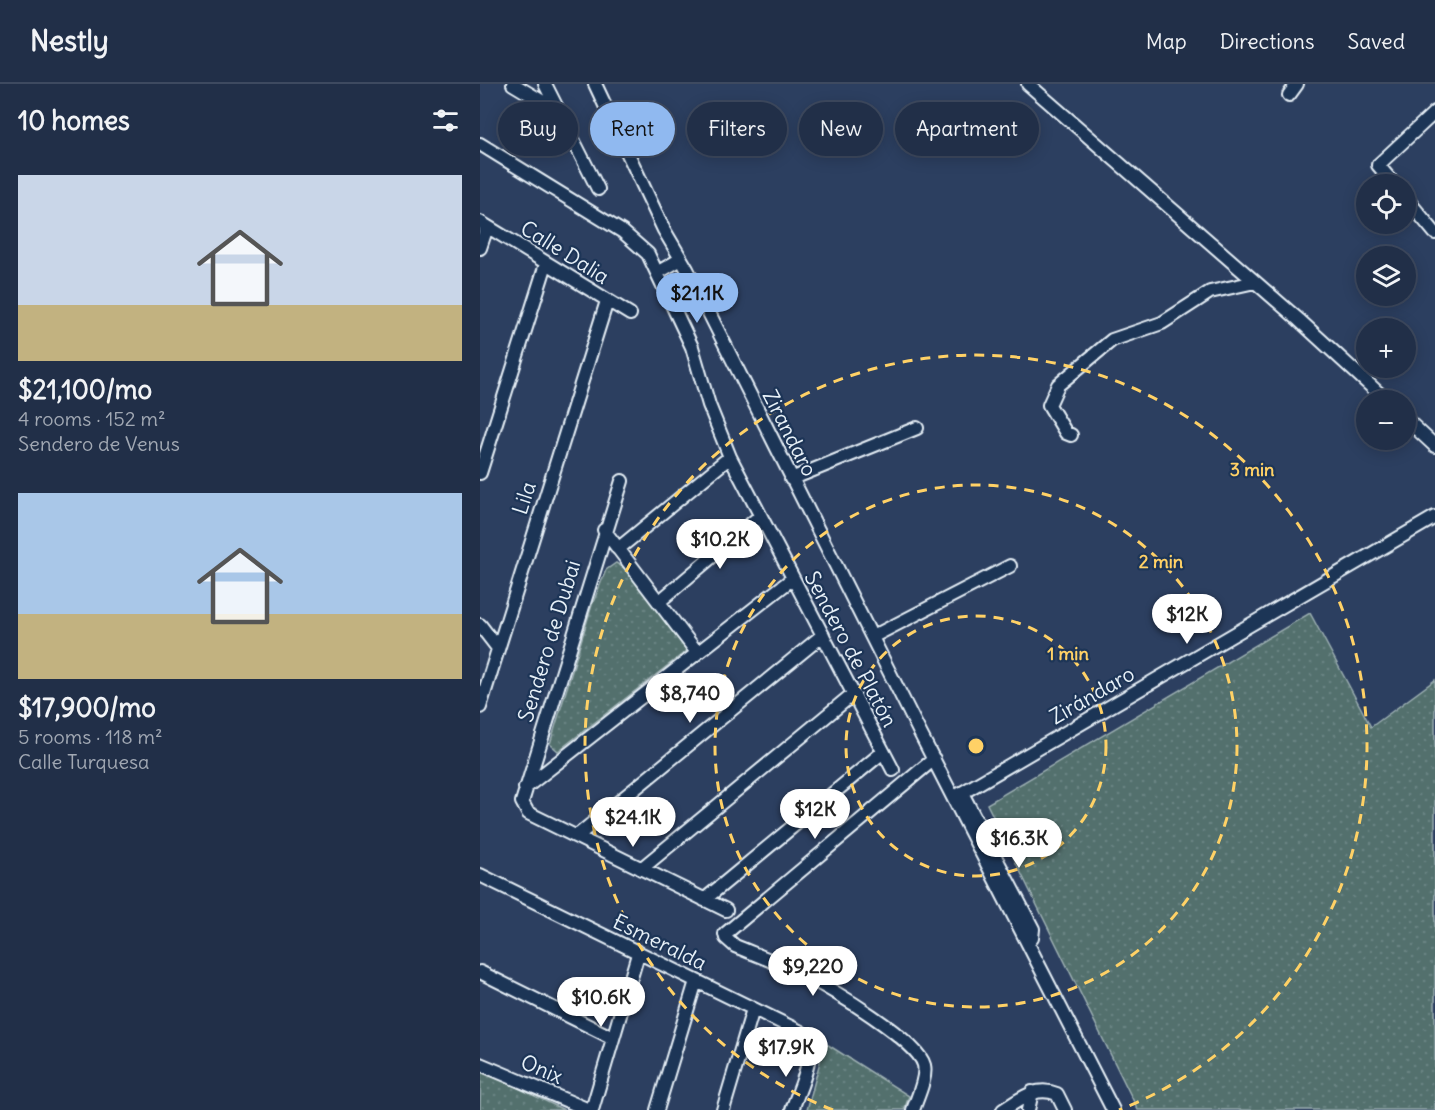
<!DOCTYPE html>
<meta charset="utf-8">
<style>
:root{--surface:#212f48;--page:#2d3b52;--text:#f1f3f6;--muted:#a2a9b4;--line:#3e4a60;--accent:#90b9f0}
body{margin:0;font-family:Delius,sans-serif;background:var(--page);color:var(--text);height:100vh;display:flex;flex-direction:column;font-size:22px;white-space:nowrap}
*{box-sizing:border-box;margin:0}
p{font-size:20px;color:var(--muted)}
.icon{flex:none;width:33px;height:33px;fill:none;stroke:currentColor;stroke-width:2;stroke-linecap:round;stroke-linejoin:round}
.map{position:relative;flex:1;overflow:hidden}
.drawer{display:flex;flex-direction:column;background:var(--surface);width:480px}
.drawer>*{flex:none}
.top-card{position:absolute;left:18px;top:18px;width:570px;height:54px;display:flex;gap:12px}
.fabs{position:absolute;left:876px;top:90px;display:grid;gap:12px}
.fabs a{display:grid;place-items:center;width:60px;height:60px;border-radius:50%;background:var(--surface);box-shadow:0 3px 15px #0003,0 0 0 2px var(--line);font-size:30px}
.price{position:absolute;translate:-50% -51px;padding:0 14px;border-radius:21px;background:#fff;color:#222;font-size:20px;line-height:39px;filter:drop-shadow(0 2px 3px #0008)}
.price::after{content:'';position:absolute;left:50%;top:36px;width:18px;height:14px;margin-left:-9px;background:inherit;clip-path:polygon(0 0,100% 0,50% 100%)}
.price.selected{background:var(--accent);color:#111}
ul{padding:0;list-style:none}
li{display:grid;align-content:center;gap:12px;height:318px;padding:0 18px}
li span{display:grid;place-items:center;height:186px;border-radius:0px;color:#555}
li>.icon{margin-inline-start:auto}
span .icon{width:108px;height:108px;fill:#fffc;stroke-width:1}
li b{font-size:26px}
h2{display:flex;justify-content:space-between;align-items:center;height:72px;padding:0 18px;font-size:26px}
.tag{padding:0 21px;border-radius:27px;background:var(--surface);box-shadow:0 3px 15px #0003,0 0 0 2px var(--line);font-size:21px;line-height:54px}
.tag.selected{background:var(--accent);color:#111}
header{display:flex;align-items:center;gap:36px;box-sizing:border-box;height:84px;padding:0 30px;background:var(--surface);border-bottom:2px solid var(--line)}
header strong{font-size:28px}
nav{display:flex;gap:33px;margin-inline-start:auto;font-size:21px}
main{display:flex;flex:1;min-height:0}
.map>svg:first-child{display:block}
.green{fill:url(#green-dots);stroke:#9db0b2;stroke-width:1.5}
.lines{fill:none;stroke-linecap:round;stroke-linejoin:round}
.minor-casing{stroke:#e8f1f8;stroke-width:16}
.minor{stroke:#1d3557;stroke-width:12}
.ring{fill:none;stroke:#ffd166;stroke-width:3;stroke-dasharray:10 8}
.labels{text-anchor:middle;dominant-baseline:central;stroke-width:4.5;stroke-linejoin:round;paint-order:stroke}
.street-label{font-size:21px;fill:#e8f1f8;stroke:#1d3557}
.centre{fill:#ffd166;stroke:#1d3557;stroke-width:3}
.ring-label{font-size:18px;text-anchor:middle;font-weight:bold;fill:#ffd166;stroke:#1d3557;stroke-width:4.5;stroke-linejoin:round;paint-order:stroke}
</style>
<header>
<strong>Nestly</strong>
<nav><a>Map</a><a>Directions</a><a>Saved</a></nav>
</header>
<main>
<section class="drawer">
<h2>10 homes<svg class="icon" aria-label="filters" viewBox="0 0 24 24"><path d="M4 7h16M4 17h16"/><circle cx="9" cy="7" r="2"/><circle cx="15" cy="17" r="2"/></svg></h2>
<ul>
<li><span style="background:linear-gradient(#c9d6e8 70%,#c2b280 0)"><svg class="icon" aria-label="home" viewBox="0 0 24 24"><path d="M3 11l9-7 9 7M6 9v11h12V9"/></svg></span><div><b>$21,100/mo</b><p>4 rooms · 152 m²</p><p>Sendero de Venus</p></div></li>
<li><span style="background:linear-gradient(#a9c7e8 65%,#c2b280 0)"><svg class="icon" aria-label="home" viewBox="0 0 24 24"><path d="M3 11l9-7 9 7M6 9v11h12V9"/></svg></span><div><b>$17,900/mo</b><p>5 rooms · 118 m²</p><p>Calle Turquesa</p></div></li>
</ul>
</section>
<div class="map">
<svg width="955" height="1026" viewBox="0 0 955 1026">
<defs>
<pattern id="green-dots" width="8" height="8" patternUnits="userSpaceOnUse" patternTransform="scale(1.5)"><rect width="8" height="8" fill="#526f6d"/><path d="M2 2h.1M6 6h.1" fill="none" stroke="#6b8483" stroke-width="1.8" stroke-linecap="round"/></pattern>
</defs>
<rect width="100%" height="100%" fill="#2c3f60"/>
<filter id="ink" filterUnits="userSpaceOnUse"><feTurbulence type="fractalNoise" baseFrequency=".0167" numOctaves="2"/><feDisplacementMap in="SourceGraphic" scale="12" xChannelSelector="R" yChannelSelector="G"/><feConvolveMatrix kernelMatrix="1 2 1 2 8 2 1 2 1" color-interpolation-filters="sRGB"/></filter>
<g filter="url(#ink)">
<path class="green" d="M136,479L146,485L207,561L205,568L78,667L70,660L112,521L126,486Z
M830,529L891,643L955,596V1026H658L507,720Z
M345,959L429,1012L424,1026H327Z
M1,986L84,1026H0Z"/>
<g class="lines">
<defs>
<path id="minor" d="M33,0L78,27
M65,0L118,105
M115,0L184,146L207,185L439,647L633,1026
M548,0L819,236L906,316
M809,11L817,0
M0,60L143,148L168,170L212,263L229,321L250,373L413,686
M914,100L898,81L955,28
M926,114L955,149
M0,138L150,230
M0,164L7,143
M177,189L201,175
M926,335L955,362
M591,351L586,349L569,321L578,301L632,256L682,239L730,208L775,198
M0,389L66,180
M311,395L437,344
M142,397L42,718L48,729L246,826
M124,446L216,567
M138,465L250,373
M180,517L280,432
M0,541L17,563
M392,553L530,482
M0,623L127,217
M45,704L312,495
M482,709L553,845L552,854L548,859
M475,713L955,433
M97,752L343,551
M161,785L373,610
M0,791L321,948C340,967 319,1004 312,1026
M224,816L403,668
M0,888L133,954
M0,980L109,1026
M112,1026L158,870
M177,1026L216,897
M243,1026L273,925
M433,1026C437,1014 447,994 444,981C438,957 351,904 327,893C304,881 279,872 255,862L246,854L245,850L454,675
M523,1026C541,1015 556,1001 577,1010L585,1026
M548,1026L552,1008"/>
</defs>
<use href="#minor" class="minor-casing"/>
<use href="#minor" class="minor"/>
</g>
</g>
<g class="ring">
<circle cx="496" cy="662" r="130"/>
<circle cx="496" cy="662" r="261"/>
<path d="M353 1026A391 391 0 1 1 639 1026"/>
</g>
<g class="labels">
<g class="street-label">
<text transform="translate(85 168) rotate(32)">Calle Dalia</text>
<text transform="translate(310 349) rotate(63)">Zirandaro</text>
<text transform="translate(44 414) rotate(-72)">Lila</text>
<text transform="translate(69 557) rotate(-73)">Sendero de Dubai</text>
<text transform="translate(371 565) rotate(62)">Sendero de Platón</text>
<text transform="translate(612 611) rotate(-30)">Zirándaro</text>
<text transform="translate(180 858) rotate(26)">Esmeralda</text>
<text transform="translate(62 985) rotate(23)">Onix</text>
</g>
</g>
<circle cx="496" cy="662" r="9" class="centre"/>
<g class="ring-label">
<text x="772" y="392">3 min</text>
<text x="681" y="484">2 min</text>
<text x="588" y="576">1 min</text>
</g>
</svg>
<div class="fabs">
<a><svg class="icon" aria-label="locate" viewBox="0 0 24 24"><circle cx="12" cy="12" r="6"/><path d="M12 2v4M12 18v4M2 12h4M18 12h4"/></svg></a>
<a><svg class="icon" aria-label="layers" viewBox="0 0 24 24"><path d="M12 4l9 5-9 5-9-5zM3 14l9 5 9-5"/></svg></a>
<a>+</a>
<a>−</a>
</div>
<b class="price selected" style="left:217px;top:240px">$21.1K</b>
<b class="price" style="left:240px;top:486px">$10.2K</b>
<b class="price" style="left:707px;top:561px">$12K</b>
<b class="price" style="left:210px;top:640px">$8,740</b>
<b class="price" style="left:335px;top:756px">$12K</b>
<b class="price" style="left:153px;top:764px">$24.1K</b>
<b class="price" style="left:539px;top:785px">$16.3K</b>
<b class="price" style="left:333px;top:913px">$9,220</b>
<b class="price" style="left:121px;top:944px">$10.6K</b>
<b class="price" style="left:306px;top:994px">$17.9K</b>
<div class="top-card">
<a class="tag">Buy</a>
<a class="tag selected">Rent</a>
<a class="tag">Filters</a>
<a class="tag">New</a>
<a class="tag">Apartment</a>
</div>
</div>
</main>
